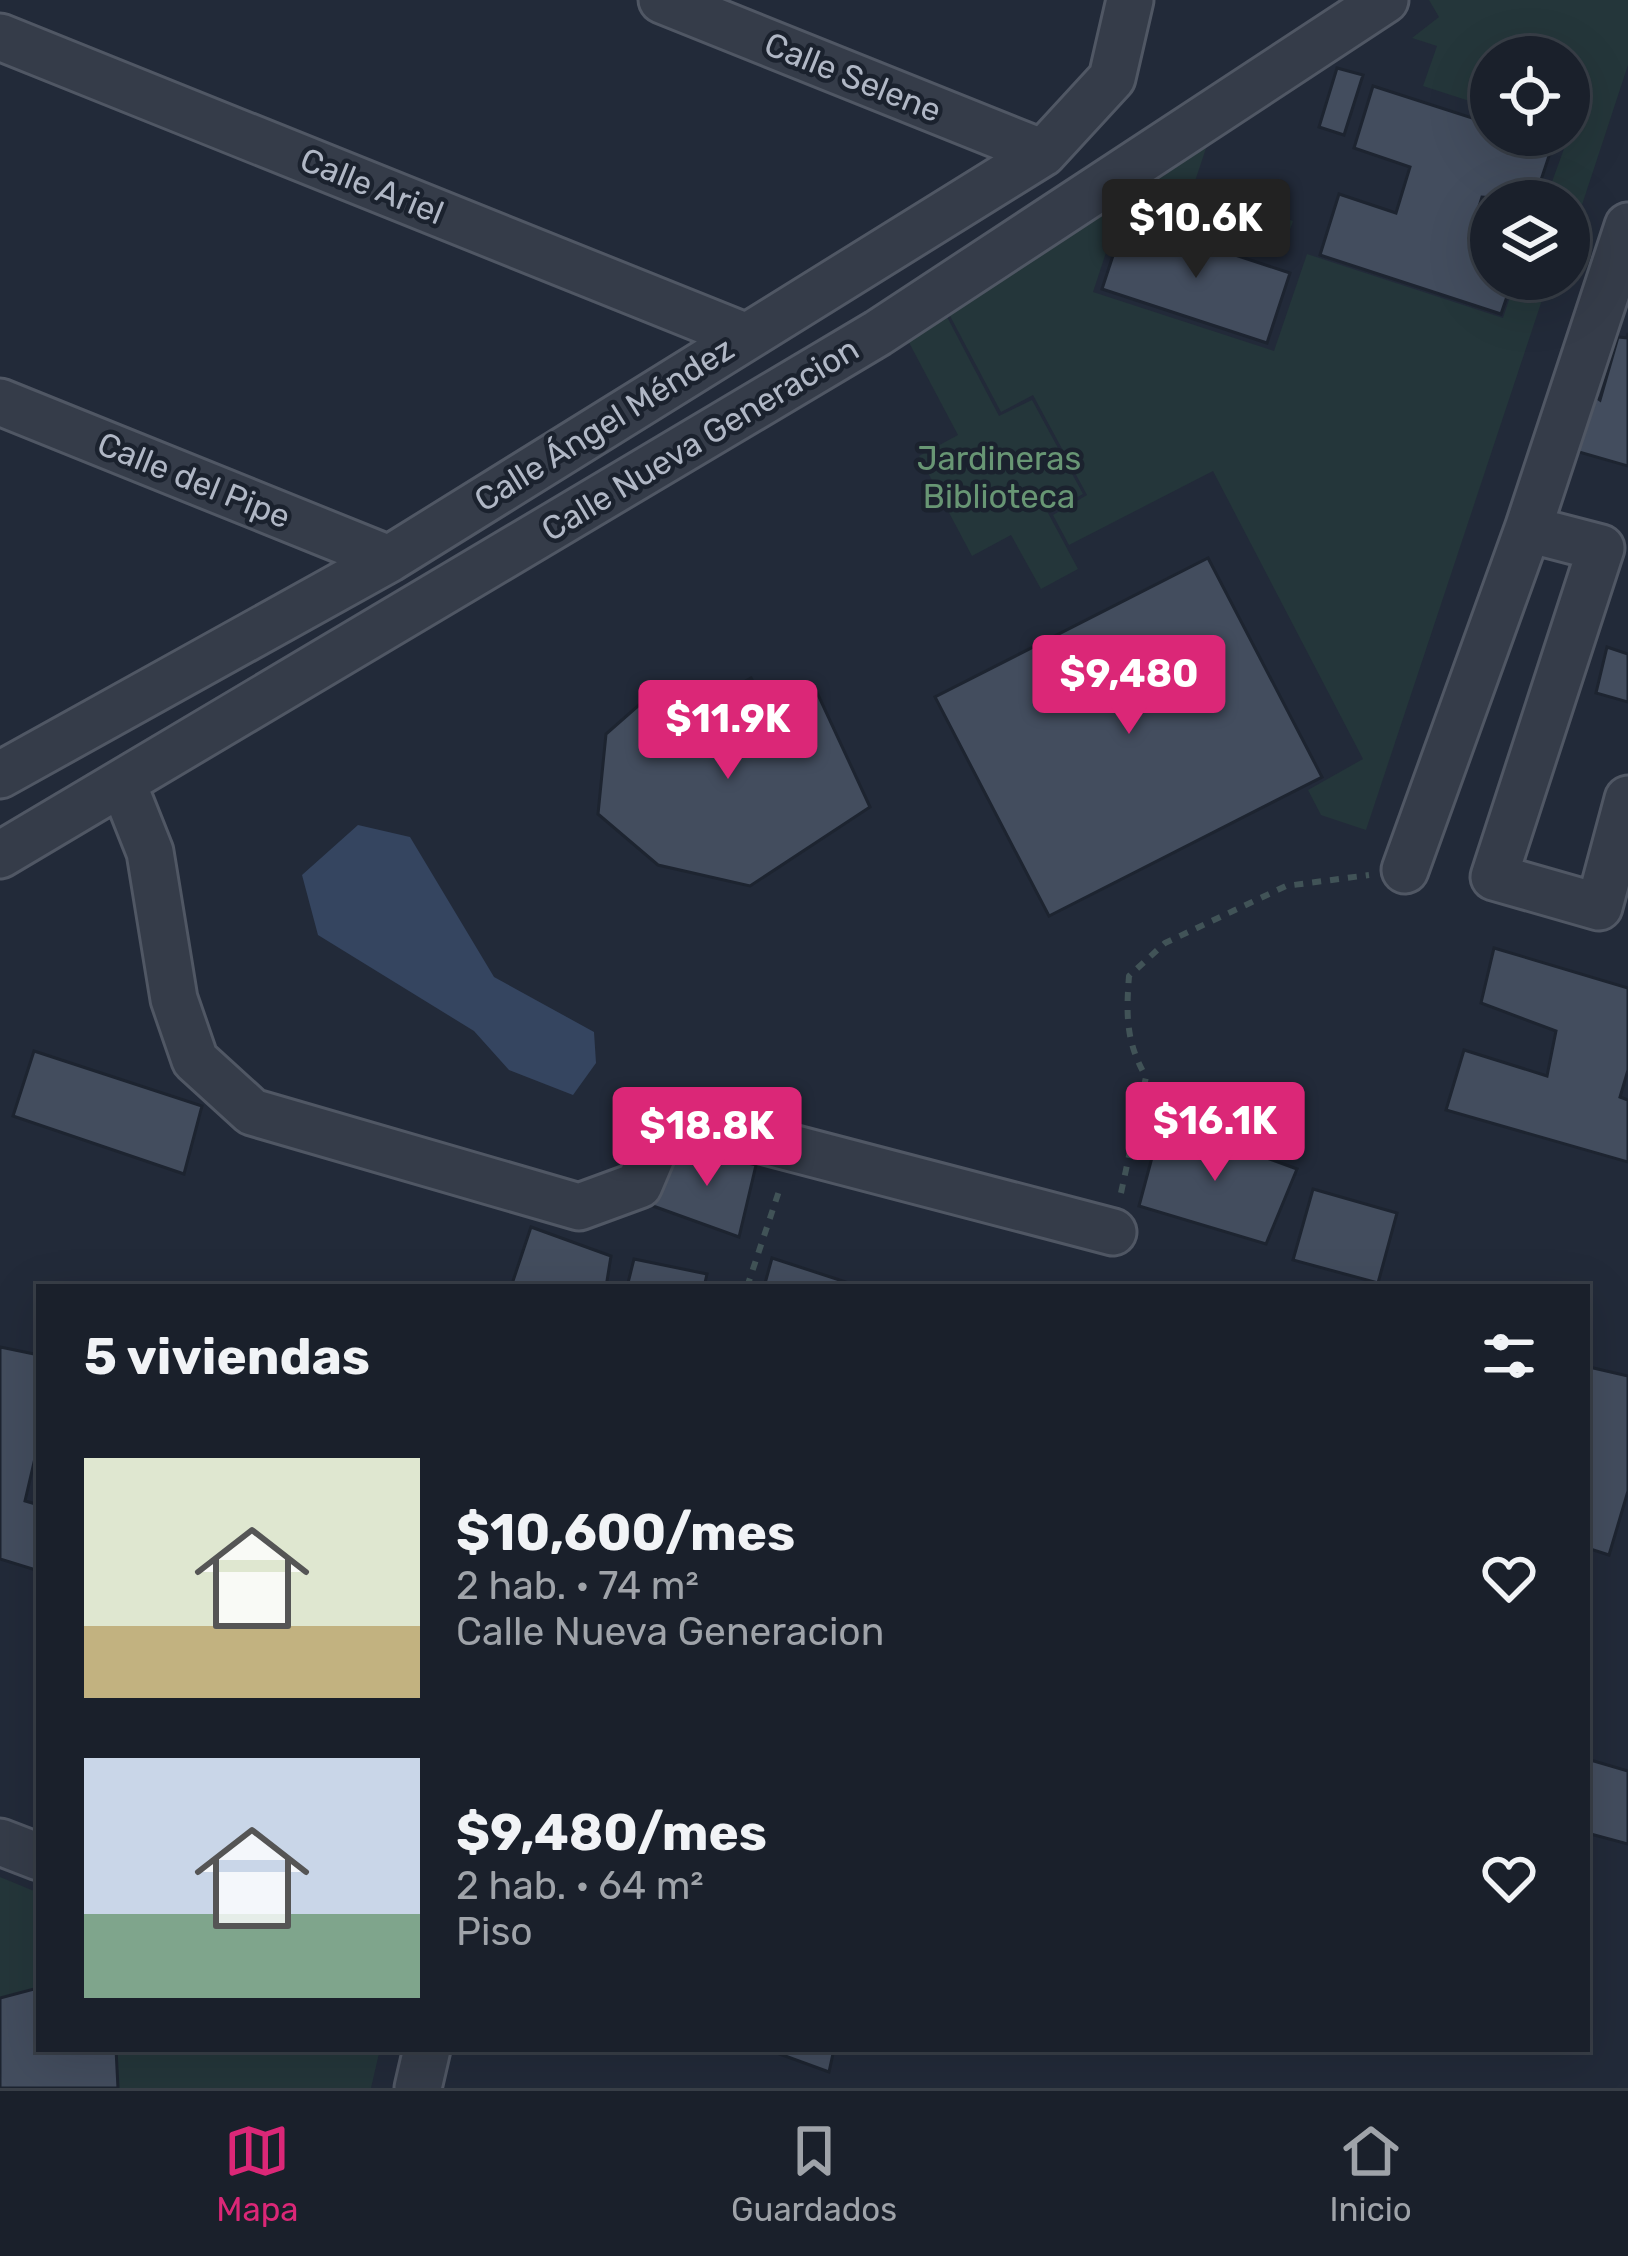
<!DOCTYPE html>
<html lang="es">
<meta charset="utf-8">
<style>
:root{--surface:#1a202b;--page:#232833;--text:#f1f3f6;--muted:#9fa3a9;--line:#383e47;--accent:#db2777}
body{margin:0;font-family:Rubik,sans-serif;background:var(--page);color:var(--text);height:100vh;display:flex;flex-direction:column;font-size:45px;white-space:nowrap}
*{box-sizing:border-box;margin:0}
p{font-size:39px;color:var(--muted)}
.icon{flex:none;width:66px;height:66px;fill:none;stroke:currentColor;stroke-width:2;stroke-linecap:round;stroke-linejoin:round}
.map{position:relative;flex:1;overflow:hidden}
.side{position:absolute;left:36px;top:1284px;width:1554px;height:768px;display:flex;flex-direction:column;background:var(--surface);border-radius:0px;box-shadow:0 12px 48px #0002,0 0 0 3px var(--line)}
.side>*{flex:none}
.buttons{position:absolute;left:1470px;top:36px;display:grid;gap:24px}
.buttons a{display:grid;place-items:center;width:120px;height:120px;border-radius:50%;background:var(--surface);box-shadow:0 12px 48px #0002,0 0 0 3px var(--line);font-size:60px}
.price{position:absolute;translate:-50% -102px;padding:0 27px;border-radius:12px;background:var(--accent);color:#fff;font-size:39px;line-height:78px;filter:drop-shadow(0 3px 6px #0008)}
.price::after{content:'';position:absolute;left:50%;top:72px;width:36px;height:27px;margin-left:-18px;background:inherit;clip-path:polygon(0 0,100% 0,50% 100%)}
.price.current{background:#222;color:#fff}
ul{padding:0;list-style:none}
li{display:flex;align-items:center;gap:36px;height:300px;padding:0 48px}
li span{display:grid;place-items:center;flex:none;width:336px;height:240px;border-radius:0px;color:#555}
li>.icon{margin-inline-start:auto}
span .icon{width:144px;height:144px;fill:#fffc;stroke-width:1}
li b{font-size:51px}
h2{display:flex;justify-content:space-between;align-items:center;height:144px;padding:0 48px;font-size:51px}
.menu{display:flex;justify-content:space-around;align-items:center;height:168px;border-top:3px solid var(--line);background:var(--surface);font-size:33px;color:var(--muted)}
.menu a{display:grid;justify-items:center;gap:6px}
.menu .current{color:var(--accent)}
.map>svg:first-child{display:block}
.green{fill:#24363a}
.water{fill:#354560}
.building{fill:#434d5e;stroke:#1d2430;stroke-width:3}
.lines{fill:none;stroke-linecap:round;stroke-linejoin:round}
.minor-casing{stroke:#505764;stroke-width:51}
.path{stroke:#415357;stroke-width:6;stroke-dasharray:9 9;stroke-linecap:butt}
.minor{stroke:#353c49;stroke-width:45}
.labels{text-anchor:middle;dominant-baseline:central;stroke-width:9;stroke-linejoin:round;paint-order:stroke}
.street-label{font-size:33px;fill:#b0b7c5;stroke:#1b222e}
.park-label{font-size:33px;fill:#689674;stroke:#1b222e}
</style>
<div class="map">
<svg width="1628" height="2088" viewBox="0 0 1628 2088">
<rect width="100%" height="100%" fill="#222a39"/>
<path class="green" d="M1429,0H1628V65L1579,214L1569,211V201H1545L1569,135V57H1491V108L1423,86L1437,46L1412,38L1439,17Z
M1214,124L1182,220L1123,201L1093,292L1274,351L1307,254L1503,318L1516,279H1549L1366,830L1321,815L1308,790L1363,759L1213,471L1069,545L1053,515L1087,495L1033,395L1001,412L931,280Z
M1227,197L1293,221L1281,255L1215,232Z
M935,294L999,416L1032,400L1083,494L1048,513L1078,569L1041,589L1011,535L972,556L919,456L958,435L895,316Z
M0,1877L39,1893V2049H380L371,2088H0Z"/>
<path class="water" d="M358,825L410,837L494,977L594,1032L596,1063L573,1095L509,1070L474,1031L318,935L302,875Z"/>
<path class="building" d="M1337,68L1363,75L1344,135L1319,127Z
M1373,86L1491,124V135H1524L1553,144L1534,201L1482,197L1469,238L1491,244V279H1513L1501,314L1320,255L1339,194L1396,213L1410,167L1354,148Z
M1125,219L1290,273L1267,343L1102,289Z
M1628,333V466L1572,450L1587,391L1600,400L1618,337L1627,338Z
M1208,558L1322,777L1049,916L935,697Z
M1607,647L1628,654V702L1596,693Z
M751,678L768,709L814,686L870,807L750,886L658,865L598,814L606,734L655,691L686,713Z
M1494,948L1628,988V1070L1620,1097L1628,1100V1162L1446,1110L1464,1050L1547,1076L1556,1031L1481,1003Z
M34,1051L202,1106L184,1174L13,1116Z
M1162,1120L1297,1169L1266,1244L1139,1206Z
M677,1145L756,1165L739,1237L653,1206Z
M1313,1189L1397,1213L1378,1283L1293,1260Z
M531,1227L611,1256L606,1287H511Z
M772,1258L861,1287H764Z
M634,1259L707,1274L704,1287H627Z
M0,1347L39,1355V1459L35,1458L25,1501L39,1505V1571L0,1559Z
M1589,1367L1628,1376V1491L1609,1555L1587,1548Z
M1587,1759L1628,1771V1844L1587,1833Z
M34,1989L39,1990V2049H116L118,2088H0V1998Z
M766,2049H834L829,2072Z"/>
<g class="lines">
<defs>
<path id="minor" d="M662,0L1043,153
M0,37L744,336
M0,402L389,559
M1528,529L1601,548L1494,877L1599,907L1628,799
M0,775L389,559L1043,153L1112,78L1130,0
M123,784L150,852L174,999L195,1060L252,1112L579,1207L639,1185L661,1133L708,1126L1113,1232
M0,855L878,333L1385,0
M1405,870L1528,529L1628,226
M0,1842L39,1857
M418,2088L427,2049"/>
</defs>
<use href="#minor" class="minor-casing"/>
<path class="path" d="M1121,1193L1146,1077C1126,1042 1126,1016 1129,976L1165,943L1286,886L1369,875
M747,1287L780,1188"/>
<use href="#minor" class="minor"/>
</g>
<g class="labels">
<g class="street-label">
<text transform="translate(853 77) rotate(22)">Calle Selene</text>
<text transform="translate(372 186) rotate(22)">Calle Ariel</text>
<text transform="translate(604 424) rotate(-32)">Calle Ángel Méndez</text>
<text transform="translate(700 439) rotate(-31)">Calle Nueva Generacion</text>
<text transform="translate(194 480) rotate(22)">Calle del Pipe</text>
</g>
<g class="park-label">
<text x="999" y="458">Jardineras<tspan x="999" dy="38">Biblioteca</tspan></text>
</g>
</g>
</svg>
<div class="buttons">
<a><svg class="icon" aria-label="locate" viewBox="0 0 24 24"><circle cx="12" cy="12" r="6"/><path d="M12 2v4M12 18v4M2 12h4M18 12h4"/></svg></a>
<a><svg class="icon" aria-label="layers" viewBox="0 0 24 24"><path d="M12 4l9 5-9 5-9-5zM3 14l9 5 9-5"/></svg></a>
</div>
<b class="price current" style="left:1196px;top:281px">$10.6K</b>
<b class="price" style="left:1129px;top:737px">$9,480</b>
<b class="price" style="left:728px;top:782px">$11.9K</b>
<b class="price" style="left:1215px;top:1184px">$16.1K</b>
<b class="price" style="left:707px;top:1189px">$18.8K</b>
<section class="side">
<h2>5 viviendas<svg class="icon" aria-label="filters" viewBox="0 0 24 24"><path d="M4 7h16M4 17h16"/><circle cx="9" cy="7" r="2"/><circle cx="15" cy="17" r="2"/></svg></h2>
<ul>
<li><span style="background:linear-gradient(#dfe7d0 70%,#c2b280 0)"><svg class="icon" aria-label="home" viewBox="0 0 24 24"><path d="M3 11l9-7 9 7M6 9v11h12V9"/></svg></span><div><b>$10,600/mes</b><p>2 hab. · 74 m²</p><p>Calle Nueva Generacion</p></div><svg class="icon" aria-label="heart" viewBox="0 0 24 24"><path d="M12 20l-8-8c-3-5 5-10 8-4 3-6 11-1 8 4z"/></svg></li>
<li><span style="background:linear-gradient(#c9d6e8 65%,#7fa58c 0)"><svg class="icon" aria-label="home" viewBox="0 0 24 24"><path d="M3 11l9-7 9 7M6 9v11h12V9"/></svg></span><div><b>$9,480/mes</b><p>2 hab. · 64 m²</p><p>Piso</p></div><svg class="icon" aria-label="heart" viewBox="0 0 24 24"><path d="M12 20l-8-8c-3-5 5-10 8-4 3-6 11-1 8 4z"/></svg></li>
</ul>
</section>
</div>
<nav class="menu">
<a class="current"><svg class="icon" aria-label="map" viewBox="0 0 24 24"><path d="M3 6l6-2 6 2 6-2v14l-6 2-6-2-6 2zM9 4v14M15 6v14"/></svg>Mapa</a>
<a><svg class="icon" aria-label="saved" viewBox="0 0 24 24"><path d="M7 4h10v16l-5-4-5 4z"/></svg>Guardados</a>
<a><svg class="icon" aria-label="home" viewBox="0 0 24 24"><path d="M3 11l9-7 9 7M6 9v11h12V9"/></svg>Inicio</a>
</nav>
